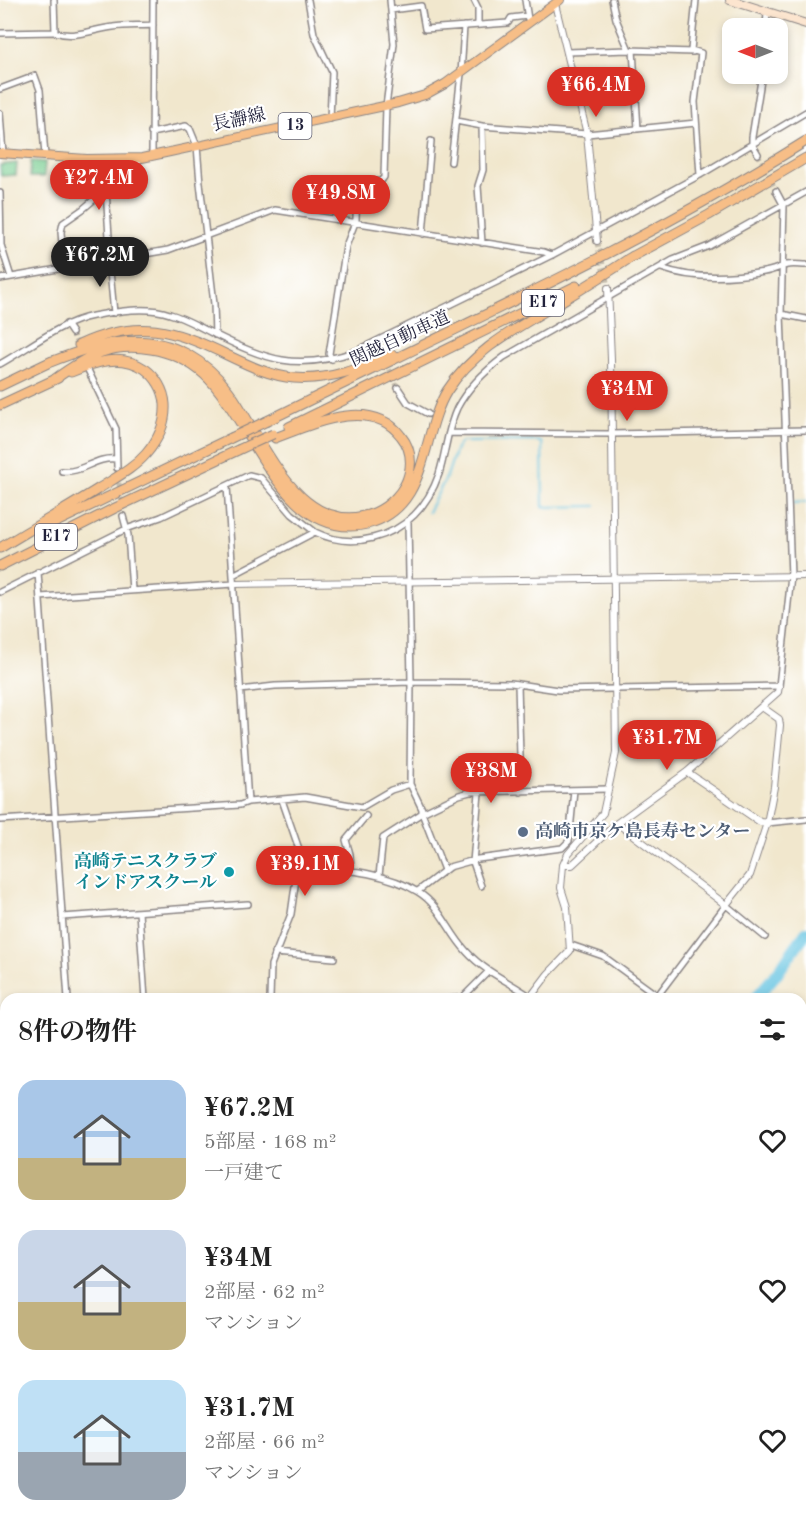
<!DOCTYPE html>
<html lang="ja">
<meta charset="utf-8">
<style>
:root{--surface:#fff;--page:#f6f6f6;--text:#222;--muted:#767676;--accent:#d93025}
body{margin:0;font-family:"Old Standard TT","Noto Serif JP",serif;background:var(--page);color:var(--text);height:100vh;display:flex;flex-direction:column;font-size:22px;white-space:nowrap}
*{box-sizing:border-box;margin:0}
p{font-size:20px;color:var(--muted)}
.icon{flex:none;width:33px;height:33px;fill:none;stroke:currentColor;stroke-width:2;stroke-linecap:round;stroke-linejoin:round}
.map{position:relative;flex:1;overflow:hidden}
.drawer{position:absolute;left:0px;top:993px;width:807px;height:536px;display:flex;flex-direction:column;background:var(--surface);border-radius:18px 18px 0 0;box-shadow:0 3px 9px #0003}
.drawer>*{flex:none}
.needle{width:39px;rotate:270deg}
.buttons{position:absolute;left:722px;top:18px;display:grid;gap:12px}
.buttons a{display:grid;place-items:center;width:66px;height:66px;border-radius:12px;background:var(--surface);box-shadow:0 3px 9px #0003;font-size:30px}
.price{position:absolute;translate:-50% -51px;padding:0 14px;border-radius:21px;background:var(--accent);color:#fff;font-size:20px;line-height:39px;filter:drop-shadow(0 2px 3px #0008)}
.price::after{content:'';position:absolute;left:50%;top:36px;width:18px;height:14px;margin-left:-9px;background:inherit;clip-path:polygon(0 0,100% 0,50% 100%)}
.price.active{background:#222;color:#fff}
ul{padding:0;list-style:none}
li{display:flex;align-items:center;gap:18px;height:150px;padding:0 18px}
li span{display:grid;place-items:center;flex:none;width:168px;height:120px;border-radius:18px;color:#555}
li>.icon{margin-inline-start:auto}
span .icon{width:72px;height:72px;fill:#fffc;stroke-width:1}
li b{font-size:26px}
h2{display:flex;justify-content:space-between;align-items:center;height:72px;padding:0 18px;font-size:26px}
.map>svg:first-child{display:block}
.green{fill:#7bcf93;stroke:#4e7867;stroke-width:1.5}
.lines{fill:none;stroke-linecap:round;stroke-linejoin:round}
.stream{stroke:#62c2e0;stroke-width:2}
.river{stroke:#62c2e0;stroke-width:12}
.minor-tunnel{stroke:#c8c0b0;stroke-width:5;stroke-dasharray:5 2.5;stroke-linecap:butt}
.tertiary-tunnel{stroke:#c8c0b0;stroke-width:6;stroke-dasharray:6 3;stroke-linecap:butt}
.minor-casing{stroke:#8a8484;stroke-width:8}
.tertiary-casing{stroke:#8a8484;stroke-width:8}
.secondary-casing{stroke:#8a8484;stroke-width:10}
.primary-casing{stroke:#8a8484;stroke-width:10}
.motorway-casing{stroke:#8a8484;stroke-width:11}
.minor{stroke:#fff;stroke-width:5}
.tertiary{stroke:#fff;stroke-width:6}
.secondary{stroke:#fce5cf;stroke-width:8}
.primary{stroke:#f7be87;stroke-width:8}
.motorway{stroke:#f7be87;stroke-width:9}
.motorway-bridge-casing{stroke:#8a8484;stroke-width:11;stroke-linecap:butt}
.motorway-bridge{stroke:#f7be87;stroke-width:9}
.service-dot{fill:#5c6f8a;stroke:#fff;stroke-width:2}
.culture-dot{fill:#0f9aa8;stroke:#fff;stroke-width:2}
.labels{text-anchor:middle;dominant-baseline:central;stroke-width:4.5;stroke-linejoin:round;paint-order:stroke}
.shield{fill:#fff;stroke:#646476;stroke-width:1.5}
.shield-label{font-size:16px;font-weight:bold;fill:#22223b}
.street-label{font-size:18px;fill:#22223b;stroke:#fff}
.service-label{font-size:18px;font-weight:bold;fill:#4e5e75;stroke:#fff;text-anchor:start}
.culture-label{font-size:18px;font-weight:bold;fill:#0d838f;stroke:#fff;text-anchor:end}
</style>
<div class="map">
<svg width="806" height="1528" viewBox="0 0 806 1528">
<rect width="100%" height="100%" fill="#fff"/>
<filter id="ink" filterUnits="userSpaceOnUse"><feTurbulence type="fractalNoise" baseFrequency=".0167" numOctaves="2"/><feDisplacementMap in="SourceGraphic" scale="12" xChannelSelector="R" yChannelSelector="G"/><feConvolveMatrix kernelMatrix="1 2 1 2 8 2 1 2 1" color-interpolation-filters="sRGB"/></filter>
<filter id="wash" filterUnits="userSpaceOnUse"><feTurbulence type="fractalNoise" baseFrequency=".008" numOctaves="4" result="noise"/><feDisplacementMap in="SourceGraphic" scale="24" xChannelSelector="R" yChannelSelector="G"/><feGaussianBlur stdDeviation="1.35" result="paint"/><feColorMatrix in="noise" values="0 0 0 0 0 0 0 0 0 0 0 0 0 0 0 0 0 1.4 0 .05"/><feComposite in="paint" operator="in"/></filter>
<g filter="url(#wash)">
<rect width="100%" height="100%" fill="#f1e7cd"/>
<path class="green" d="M31,161L45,162L44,177H30Z
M17,163L16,175L1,176L0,165Z"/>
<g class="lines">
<path class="stream" d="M793,503L806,502
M428,512L447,476L456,449L461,442L538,441L542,443L543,507L596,506"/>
<path class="river" d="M755,999L778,972L806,932
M492,1528L496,1522"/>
</g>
</g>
<g filter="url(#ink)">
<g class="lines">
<path class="minor-tunnel" d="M758,154L776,191
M72,333L85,363
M380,349L398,388
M117,468L123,516"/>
<path class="tertiary-tunnel" d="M597,241L608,288"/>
<defs>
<path id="minor" d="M54,0L55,32
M308,0L314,34L332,72L330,119
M474,0L478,8V25
M525,0L528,19
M612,0L616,19L629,50L693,52
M696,0L691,50L701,53L695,102L700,175
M391,10L421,6L425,29L508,23L511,18L527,16
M766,28L767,12
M0,33L55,32C74,39 94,29 113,27C126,25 140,26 153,25
M633,50L638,129
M567,52L629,50
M0,89L35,76L40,90L45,156
M0,113L3,154
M456,121L482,126
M151,133L186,126L190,129L197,146L200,183L214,304L215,335
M758,154L752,144V137L762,74
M152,156L153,0
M451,162L461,74L464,26
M106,190L109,237
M0,193L1,245L11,277
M423,234L431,141
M482,243L478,186L483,170L482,126L587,134L696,123
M109,261L114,313
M64,267L61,232L63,223L83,209L141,159
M661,268C694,280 730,278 764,272C773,271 779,267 787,265C793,264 800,265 806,265
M0,279L168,250L275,210L544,252L552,255
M781,314L806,319
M66,324L72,333
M332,359L329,354L346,246L356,220L357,184L360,182L381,181L384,177L386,106L394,44L390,0
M0,364C29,348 61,322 93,316C117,311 147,306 170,314C185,318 199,327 212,333C266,360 297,372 356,351L552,255L700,175L806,112
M88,370L116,429L117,468
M398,388L408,403L428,414
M449,433L612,434L806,430
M62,471C81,474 96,456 116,459
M123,516L128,535L132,590
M408,523L411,682L410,784L422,809V813L459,795L470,792L608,789
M38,572L68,999
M233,575L315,532C333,541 353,543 373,538C406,530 428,506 439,474C446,452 447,429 457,408C468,387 485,371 504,357L673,260L709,246L806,192
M0,592L126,529L161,517L249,475L261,478L292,514L315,532
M40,597L234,584
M518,684L521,792
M240,690L275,686L411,682L511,683L558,690L779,686L791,576L781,314L784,206L776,191
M479,793L473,862L481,886
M248,802L305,797L362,807L391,790L410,784
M0,820L240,805L248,802L227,486
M767,823L806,819
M298,865C336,869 385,871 418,892C441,906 448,932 467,952C486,973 511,982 534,999
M351,871L350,854L346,840L366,816
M379,876L383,838L422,813L444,870
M418,891L449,867L478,859L562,848L569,841L574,790
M139,912L145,999
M62,917L248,904
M571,945L603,956L658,996
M275,953L334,958
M270,999L271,965L291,914L298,865L299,849L282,800
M448,999L465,998
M465,999V995L488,972
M655,999L726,905L765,937
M0,1077L6,1078
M0,1219L4,1222L6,1237
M0,1300L6,1301
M0,1437H1
M0,1514H6
M524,1522L531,1528
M53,1528L54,1522
M166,1528L168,1522
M283,1528L284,1522
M461,1528L466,1522
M537,1528L541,1522
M637,1528L638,1522"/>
<path id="tertiary" d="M555,4L587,134L597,241
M234,584L806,576
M687,772L760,822L767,823
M617,823L726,905L750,875L767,823L774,787L780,725L779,719L762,707
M563,865H572L617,823L687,772L778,692L779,686
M529,999L548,974L570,951L567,907L561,888L563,865L568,854L603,813L616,753L611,359L608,288
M0,1031H6
M801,1146H806
M801,1467L806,1468
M687,1528L688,1522"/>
<path id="secondary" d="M730,0L806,24"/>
<path id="primary" d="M0,153L87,159L142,158L398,103L425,95L445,84L560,0"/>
<path id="motorway" d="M628,259L709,215L806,158
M79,345C137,318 175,329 229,356C250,366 271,376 294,378C329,381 361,368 392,355
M48,363C93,345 141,329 187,354C203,363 217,375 228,390C262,435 298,542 374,513C390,506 405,491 409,474C412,461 410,447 401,436C371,396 312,424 275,438
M55,379C87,356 110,342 151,349C170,352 189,361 204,374C252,417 282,544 367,524C430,508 420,435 447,391C474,349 519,327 560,302C585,287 609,272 633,256
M0,386L52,361
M0,405L58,378
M267,421C449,331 634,249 806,141
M289,427L576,286
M48,526L231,438
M0,548C33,528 66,509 98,489C115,478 133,469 146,454C158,440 166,422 165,404C164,390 156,377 145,369C121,353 95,362 71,372
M0,566L113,509L238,450"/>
</defs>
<use href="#minor" class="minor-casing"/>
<use href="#tertiary" class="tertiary-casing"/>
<use href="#secondary" class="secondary-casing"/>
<use href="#primary" class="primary-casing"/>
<use href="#motorway" class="motorway-casing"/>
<use href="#minor" class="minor"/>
<use href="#tertiary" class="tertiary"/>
<use href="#secondary" class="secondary"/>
<use href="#primary" class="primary"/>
<use href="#motorway" class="motorway"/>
<defs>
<path id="motorway-bridge" d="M231,438L267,421
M238,450L273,434"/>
</defs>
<use href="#motorway-bridge" class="motorway-bridge-casing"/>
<use href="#motorway-bridge" class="motorway-bridge"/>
</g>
</g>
<circle class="service-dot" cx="523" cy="832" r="6"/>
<circle class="culture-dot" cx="229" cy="872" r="6"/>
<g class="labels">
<g class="shield">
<rect x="278.5" y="113" width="33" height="26" rx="4.5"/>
<rect x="522" y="290" width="42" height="26" rx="4.5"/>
<rect x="35" y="524" width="42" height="26" rx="4.5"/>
</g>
<g class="shield-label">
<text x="295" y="126">13</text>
<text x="543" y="303">E17</text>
<text x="56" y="537">E17</text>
</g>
<g class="street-label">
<text transform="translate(239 120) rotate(-12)">長瀞線</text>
<text transform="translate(400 339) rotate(-25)">関越自動車道</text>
</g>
<g class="service-label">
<text x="535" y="832">高崎市京ケ島長寿センター</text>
</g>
<g class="culture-label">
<text x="217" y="862">高崎テニスクラブ<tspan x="217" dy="21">インドアスクール</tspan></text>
</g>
</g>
</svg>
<div class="buttons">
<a><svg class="needle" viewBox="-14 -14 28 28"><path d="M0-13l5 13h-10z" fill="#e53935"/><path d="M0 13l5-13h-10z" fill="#767676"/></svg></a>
</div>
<b class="price" style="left:596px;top:118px">¥66.4M</b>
<b class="price" style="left:99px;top:211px">¥27.4M</b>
<b class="price" style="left:341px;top:226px">¥49.8M</b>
<b class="price active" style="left:100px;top:288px">¥67.2M</b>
<b class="price" style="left:627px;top:422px">¥34M</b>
<b class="price" style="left:667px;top:771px">¥31.7M</b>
<b class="price" style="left:491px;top:804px">¥38M</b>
<b class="price" style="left:305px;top:897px">¥39.1M</b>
<section class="drawer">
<h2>8件の物件<svg class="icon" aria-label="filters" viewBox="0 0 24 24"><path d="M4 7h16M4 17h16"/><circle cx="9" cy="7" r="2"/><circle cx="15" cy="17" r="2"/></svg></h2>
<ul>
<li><span style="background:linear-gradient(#a9c7e8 65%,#c2b280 0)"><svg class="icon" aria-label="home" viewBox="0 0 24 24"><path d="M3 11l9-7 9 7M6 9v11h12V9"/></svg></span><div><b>¥67.2M</b><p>5部屋 · 168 m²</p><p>一戸建て</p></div><svg class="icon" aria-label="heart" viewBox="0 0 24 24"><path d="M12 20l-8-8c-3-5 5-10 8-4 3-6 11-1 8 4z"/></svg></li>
<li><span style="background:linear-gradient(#c9d6e8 60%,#c2b280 0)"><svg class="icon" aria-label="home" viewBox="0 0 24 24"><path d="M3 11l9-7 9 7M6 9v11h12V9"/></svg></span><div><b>¥34M</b><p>2部屋 · 62 m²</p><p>マンション</p></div><svg class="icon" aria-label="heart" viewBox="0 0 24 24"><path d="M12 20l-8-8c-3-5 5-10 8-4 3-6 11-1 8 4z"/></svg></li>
<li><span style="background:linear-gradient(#bfe0f5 60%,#9aa5b1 0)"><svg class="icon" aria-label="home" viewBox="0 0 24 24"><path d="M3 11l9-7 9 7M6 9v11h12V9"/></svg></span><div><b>¥31.7M</b><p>2部屋 · 66 m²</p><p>マンション</p></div><svg class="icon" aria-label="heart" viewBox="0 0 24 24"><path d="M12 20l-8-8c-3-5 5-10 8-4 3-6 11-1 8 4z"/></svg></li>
</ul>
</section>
</div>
